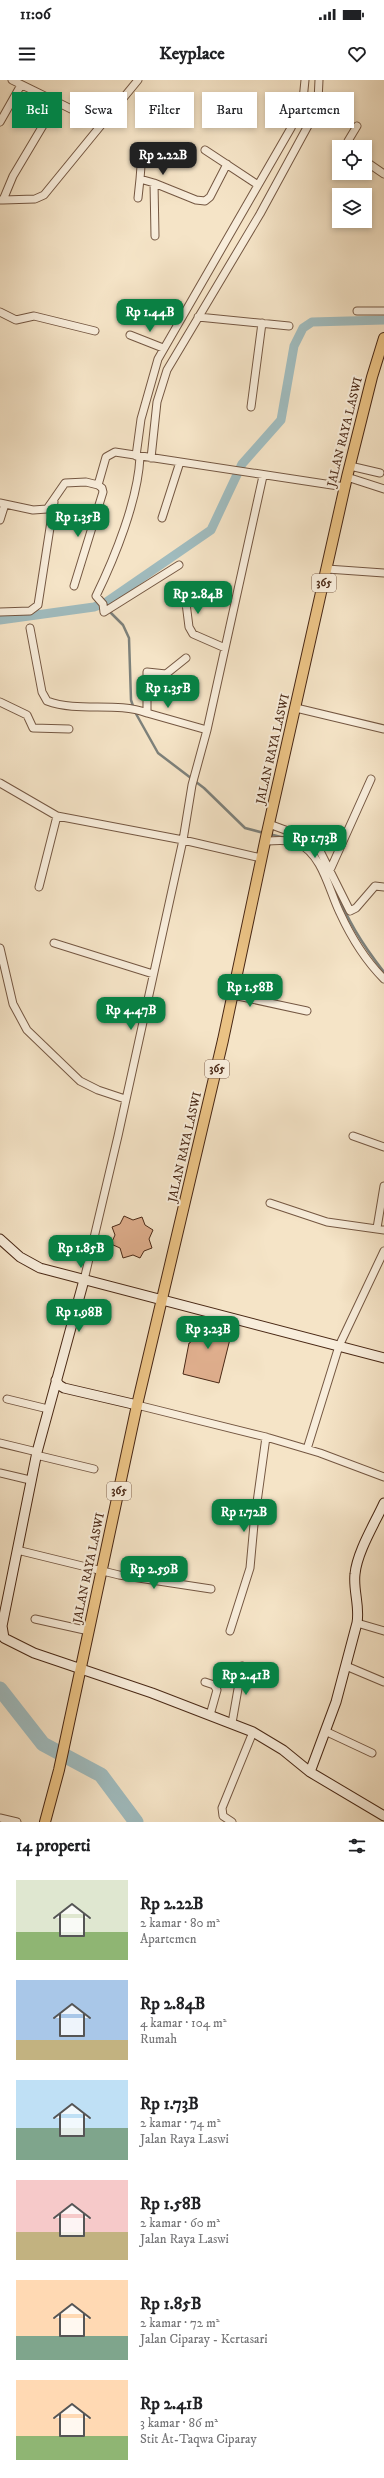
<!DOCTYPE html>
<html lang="id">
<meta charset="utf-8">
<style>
:root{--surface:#fff;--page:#f2f2f2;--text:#202124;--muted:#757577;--accent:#0b8043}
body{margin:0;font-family:"IM FELL DW Pica",serif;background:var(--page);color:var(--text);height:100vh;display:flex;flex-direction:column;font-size:15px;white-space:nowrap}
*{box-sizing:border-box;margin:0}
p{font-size:13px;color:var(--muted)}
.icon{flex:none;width:22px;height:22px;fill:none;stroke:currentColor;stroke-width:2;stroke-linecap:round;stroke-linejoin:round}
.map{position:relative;height:1742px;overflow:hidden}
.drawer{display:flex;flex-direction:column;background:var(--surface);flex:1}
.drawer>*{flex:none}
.top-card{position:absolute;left:12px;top:12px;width:360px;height:36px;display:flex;gap:8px}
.controls{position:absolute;left:332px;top:60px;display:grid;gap:8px}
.controls a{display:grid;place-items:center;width:40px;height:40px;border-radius:0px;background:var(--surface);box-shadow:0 2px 6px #0003;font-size:20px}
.price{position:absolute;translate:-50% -34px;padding:0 9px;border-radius:8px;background:var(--accent);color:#fff;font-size:13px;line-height:26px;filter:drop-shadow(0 1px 2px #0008)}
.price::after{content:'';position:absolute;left:50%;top:24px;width:12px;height:9px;margin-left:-6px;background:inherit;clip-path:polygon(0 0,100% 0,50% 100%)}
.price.selected{background:#222;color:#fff}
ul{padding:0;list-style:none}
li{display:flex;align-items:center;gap:12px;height:100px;padding:0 16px}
li span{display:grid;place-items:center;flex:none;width:112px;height:80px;border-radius:0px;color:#555}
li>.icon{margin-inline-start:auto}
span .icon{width:48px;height:48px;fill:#fffc;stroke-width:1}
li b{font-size:17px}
h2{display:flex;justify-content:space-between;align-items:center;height:48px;padding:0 16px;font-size:17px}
.tag{padding:0 14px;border-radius:0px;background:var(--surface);box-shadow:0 2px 6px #0003;font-size:14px;line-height:36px}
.tag.selected{background:var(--accent);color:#fff}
.status{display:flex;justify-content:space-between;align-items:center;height:28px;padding:0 20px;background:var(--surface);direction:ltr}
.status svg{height:11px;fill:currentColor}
header{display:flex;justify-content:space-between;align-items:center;height:52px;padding:0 16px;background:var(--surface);font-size:18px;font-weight:800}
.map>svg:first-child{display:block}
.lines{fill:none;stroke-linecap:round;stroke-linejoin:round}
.stream{stroke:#7d817b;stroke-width:2.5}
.canal{stroke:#a0bcbf;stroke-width:9}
.river{stroke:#a0bcbf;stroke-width:15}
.building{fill:#dfae8d;stroke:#492815}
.street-casing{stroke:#745742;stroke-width:9}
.secondary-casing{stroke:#492815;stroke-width:11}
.primary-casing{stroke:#492815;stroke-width:12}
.street{stroke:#f8eddb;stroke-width:7}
.secondary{stroke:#f8eddb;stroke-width:9}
.primary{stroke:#eac284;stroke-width:10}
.labels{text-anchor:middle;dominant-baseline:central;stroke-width:4;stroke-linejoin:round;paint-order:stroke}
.shield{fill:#f8eddb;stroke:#7e6350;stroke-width:1}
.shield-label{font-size:11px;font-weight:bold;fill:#492815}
.street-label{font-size:12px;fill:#492815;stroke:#f8eddb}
</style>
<div class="status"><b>11:06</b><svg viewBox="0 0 49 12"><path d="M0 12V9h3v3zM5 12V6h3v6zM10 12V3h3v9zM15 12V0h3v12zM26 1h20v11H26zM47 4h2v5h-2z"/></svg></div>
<header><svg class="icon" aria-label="menu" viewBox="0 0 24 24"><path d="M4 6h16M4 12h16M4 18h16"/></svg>Keyplace<svg class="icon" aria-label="heart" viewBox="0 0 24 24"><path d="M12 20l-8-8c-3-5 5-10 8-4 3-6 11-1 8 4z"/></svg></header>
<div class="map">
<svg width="384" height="1742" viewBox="0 0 384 1742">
<rect width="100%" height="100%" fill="#f5e4c7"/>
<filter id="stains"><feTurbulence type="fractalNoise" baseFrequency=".005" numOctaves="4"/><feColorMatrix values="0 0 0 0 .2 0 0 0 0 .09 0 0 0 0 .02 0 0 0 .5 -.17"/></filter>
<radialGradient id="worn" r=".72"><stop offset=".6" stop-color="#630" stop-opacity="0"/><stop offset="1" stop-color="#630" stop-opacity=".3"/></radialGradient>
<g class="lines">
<path class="stream" d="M109,531L123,545L129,558L131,620L135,632L158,673L204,708L245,748L264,753
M269,754L285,758
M338,814C348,843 365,868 384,892"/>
<path class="canal" d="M0,540L94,527L105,523L211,450L242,384L281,340L294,266L303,248L312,242L384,240"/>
<path class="river" d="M0,1609L43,1664L101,1695L136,1742"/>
</g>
<path class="building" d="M124,1136L133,1140L142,1137L145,1145L153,1150L149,1159L152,1168L144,1171L140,1178L133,1175L123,1178L120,1168L111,1164L115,1155L112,1147L120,1144Z
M197,1238L233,1247L219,1303L183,1294L189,1263H190Z"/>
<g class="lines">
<defs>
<path id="street" d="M57,22L75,31
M0,42L21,5
M347,67L348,61L357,46
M205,70L258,105
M365,81L384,94
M141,86L140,99L154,103
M138,118L140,99
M0,120H3L13,96L57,22L12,0
M3,120L35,119L44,115L138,0
M155,156L154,103L196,120L205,121L210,117L227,84
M357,231H384
M0,232L16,240L34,236L95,251
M198,237L289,246
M130,255L163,268
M251,327L262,243
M136,376L141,339L158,279L291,48L303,20L305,0
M151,378L157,322L167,290L260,134L310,42L318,21L319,0
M350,386L380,393
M347,397L384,409
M0,423L33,430L47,429L65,403L86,402L98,405L106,377L115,372L345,407
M162,438L180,382
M0,440L5,424
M327,489L384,493
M74,506L103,412L102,408L98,405
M171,521L186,523L189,547L193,554L225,568
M0,532L30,531L38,525L54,422
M104,532L103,524L96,516C115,477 138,420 140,377
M104,532L179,485
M30,548L42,612L47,621C80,633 115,621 147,633
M186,578L166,594L147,592V633L207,650
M0,622L27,635L33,648L69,649
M296,628L384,649
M0,703L57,736L183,760L261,778
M269,744L296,754L320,771L350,831L356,828L375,806L384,807
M265,761C276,761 288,759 298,763C323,775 329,811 340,833C351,857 366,881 384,899
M331,788L371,699
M39,807L57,736
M54,863L153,894
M0,868L13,924L27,950L80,1001L98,1010L125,1019
M233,915L307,931
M353,1056L384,1067
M270,1123L327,1142L384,1150
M377,1148L384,1106
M84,1200L118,1056L183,760L192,705L207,650L263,396
M7,1319L48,1329
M137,1325L266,1357L320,1373L384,1397
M0,1363L37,1372
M307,1369L339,1266L384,1171
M36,1375L94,1389
M0,1393L30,1400
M17,1470L119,1495L211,1509
M35,1539L89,1551
M357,1543L384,1551
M230,1551L250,1488L254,1444L266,1357
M346,1586L384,1602
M205,1602L214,1605L217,1610L210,1635
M232,1643L242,1586
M325,1651L372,1673
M0,1738L17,1742
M232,1742L223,1736L222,1728L253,1652"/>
<path id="secondary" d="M0,1159L20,1177L40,1188L384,1278
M84,1200L37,1372L2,1546L4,1558L34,1573L152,1613L253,1652L283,1670L310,1692L384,1736
M56,1300L59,1305L64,1308L137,1325
M310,1692L336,1622L357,1543C360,1526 353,1510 355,1494C357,1472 375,1443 384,1423"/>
<path id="primary" d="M45,1742L59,1690L137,1325L223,960L266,757L347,397L372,297L384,258"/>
</defs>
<use href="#street" class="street-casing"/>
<use href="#secondary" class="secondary-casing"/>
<use href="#primary" class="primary-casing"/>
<use href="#street" class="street"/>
<use href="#secondary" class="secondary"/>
<use href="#primary" class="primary"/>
</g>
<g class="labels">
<g class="shield">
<rect x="312" y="494" width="24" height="18" rx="3"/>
<rect x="205" y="980" width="24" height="18" rx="3"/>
<rect x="107" y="1402" width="24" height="18" rx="3"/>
</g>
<g class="shield-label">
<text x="324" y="503">365</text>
<text x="217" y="989">365</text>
<text x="119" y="1411">365</text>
</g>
<g class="street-label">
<text transform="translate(345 352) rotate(-76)">JALAN RAYA LASWI</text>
<text transform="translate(273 669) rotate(-77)">JALAN RAYA LASWI</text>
<text transform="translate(185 1067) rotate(-77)">JALAN RAYA LASWI</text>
<text transform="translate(89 1488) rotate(-78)">JALAN RAYA LASWI</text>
</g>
</g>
<rect width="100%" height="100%" filter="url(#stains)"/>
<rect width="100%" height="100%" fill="url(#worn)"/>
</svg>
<div class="controls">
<a><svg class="icon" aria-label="locate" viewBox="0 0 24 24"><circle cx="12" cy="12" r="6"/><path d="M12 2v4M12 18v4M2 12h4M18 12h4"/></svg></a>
<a><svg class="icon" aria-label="layers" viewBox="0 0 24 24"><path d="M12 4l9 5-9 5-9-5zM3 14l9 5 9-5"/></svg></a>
</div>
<b class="price selected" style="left:163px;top:96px">Rp 2.22B</b>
<b class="price" style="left:150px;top:253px">Rp 1.44B</b>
<b class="price" style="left:78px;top:458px">Rp 1.35B</b>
<b class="price" style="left:198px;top:535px">Rp 2.84B</b>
<b class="price" style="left:168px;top:629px">Rp 1.35B</b>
<b class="price" style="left:315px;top:779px">Rp 1.73B</b>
<b class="price" style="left:250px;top:928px">Rp 1.58B</b>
<b class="price" style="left:131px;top:951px">Rp 4.47B</b>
<b class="price" style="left:81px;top:1189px">Rp 1.85B</b>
<b class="price" style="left:79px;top:1253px">Rp 1.98B</b>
<b class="price" style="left:208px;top:1270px">Rp 3.23B</b>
<b class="price" style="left:244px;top:1453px">Rp 1.72B</b>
<b class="price" style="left:154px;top:1510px">Rp 2.59B</b>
<b class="price" style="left:246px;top:1616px">Rp 2.41B</b>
<div class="top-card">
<a class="tag selected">Beli</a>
<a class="tag">Sewa</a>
<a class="tag">Filter</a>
<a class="tag">Baru</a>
<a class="tag">Apartemen</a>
</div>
</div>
<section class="drawer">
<h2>14 properti<svg class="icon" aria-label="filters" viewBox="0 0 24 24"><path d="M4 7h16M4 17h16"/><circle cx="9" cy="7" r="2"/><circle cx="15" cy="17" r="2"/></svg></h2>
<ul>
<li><span style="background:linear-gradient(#dfe7d0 65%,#8fb573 0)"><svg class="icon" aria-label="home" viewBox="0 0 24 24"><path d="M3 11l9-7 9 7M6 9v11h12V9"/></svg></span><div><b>Rp 2.22B</b><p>2 kamar · 80 m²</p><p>Apartemen</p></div></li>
<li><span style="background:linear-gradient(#a9c7e8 75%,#c2b280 0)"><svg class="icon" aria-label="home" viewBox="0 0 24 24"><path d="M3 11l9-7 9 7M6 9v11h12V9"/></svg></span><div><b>Rp 2.84B</b><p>4 kamar · 104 m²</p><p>Rumah</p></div></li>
<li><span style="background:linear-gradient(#bfe0f5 60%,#7fa58c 0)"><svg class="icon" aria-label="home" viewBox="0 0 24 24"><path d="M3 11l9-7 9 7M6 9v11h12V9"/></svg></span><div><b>Rp 1.73B</b><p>2 kamar · 74 m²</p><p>Jalan Raya Laswi</p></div></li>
<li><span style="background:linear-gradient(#f6c9c9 65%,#c2b280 0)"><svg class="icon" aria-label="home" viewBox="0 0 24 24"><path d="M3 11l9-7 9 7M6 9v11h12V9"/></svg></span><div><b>Rp 1.58B</b><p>2 kamar · 60 m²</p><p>Jalan Raya Laswi</p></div></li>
<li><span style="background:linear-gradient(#ffd9b3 70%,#7fa58c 0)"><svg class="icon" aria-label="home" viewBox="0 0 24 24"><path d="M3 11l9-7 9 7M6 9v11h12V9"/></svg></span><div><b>Rp 1.85B</b><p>2 kamar · 72 m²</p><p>Jalan Ciparay - Kertasari</p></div></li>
<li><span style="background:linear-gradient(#ffd9b3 70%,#8fb573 0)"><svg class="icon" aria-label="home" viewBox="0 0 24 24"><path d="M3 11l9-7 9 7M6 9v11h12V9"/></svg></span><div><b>Rp 2.41B</b><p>3 kamar · 86 m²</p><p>Stit At-Taqwa Ciparay</p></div></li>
</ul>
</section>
